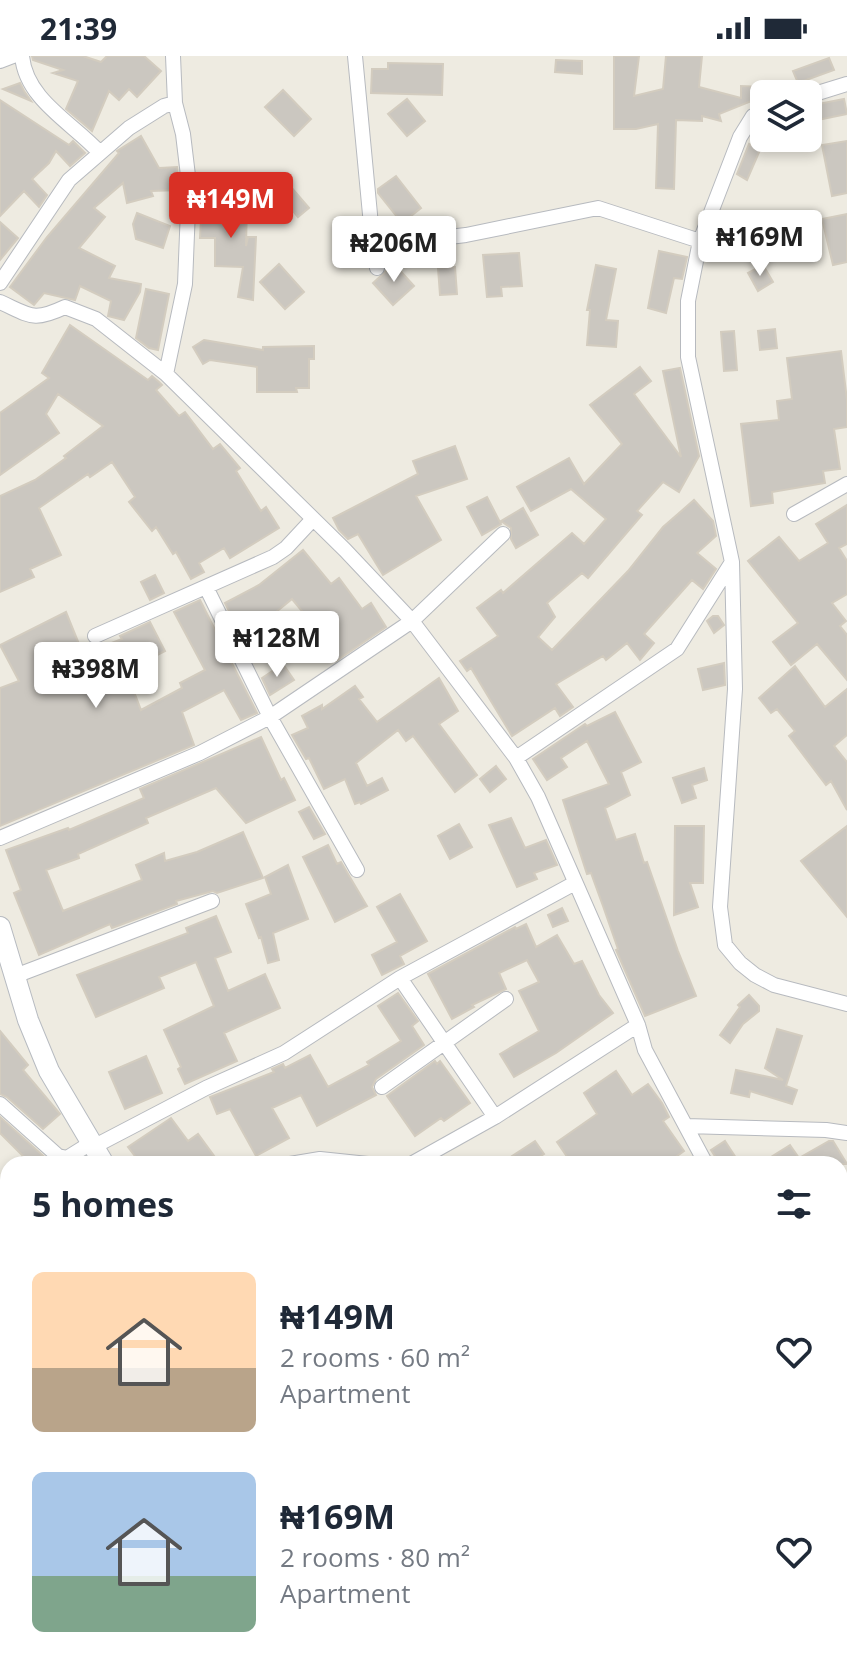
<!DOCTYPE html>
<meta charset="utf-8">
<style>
:root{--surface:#fff;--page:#f2f2f3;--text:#1f2937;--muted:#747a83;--accent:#d93025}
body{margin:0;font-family:"Open Sans",sans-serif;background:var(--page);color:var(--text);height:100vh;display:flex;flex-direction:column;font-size:30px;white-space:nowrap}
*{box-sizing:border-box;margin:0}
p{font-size:26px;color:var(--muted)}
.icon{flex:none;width:44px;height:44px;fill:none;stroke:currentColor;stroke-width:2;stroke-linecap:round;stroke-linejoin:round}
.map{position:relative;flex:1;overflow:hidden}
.sheet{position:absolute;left:0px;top:1100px;width:848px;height:512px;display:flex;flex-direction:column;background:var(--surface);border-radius:24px 24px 0 0;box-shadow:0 4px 12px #0003}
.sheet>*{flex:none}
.fabs{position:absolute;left:750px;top:24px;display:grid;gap:16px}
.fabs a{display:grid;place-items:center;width:72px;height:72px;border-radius:12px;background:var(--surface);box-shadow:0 4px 12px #0003;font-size:40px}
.price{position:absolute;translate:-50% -68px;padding:0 18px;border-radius:8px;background:#fff;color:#222;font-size:26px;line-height:52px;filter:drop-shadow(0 2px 4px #0008)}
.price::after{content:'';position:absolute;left:50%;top:48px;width:24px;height:18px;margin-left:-12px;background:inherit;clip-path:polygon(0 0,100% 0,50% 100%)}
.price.selected{background:var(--accent);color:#fff}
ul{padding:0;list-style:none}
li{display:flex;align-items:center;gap:24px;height:200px;padding:0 32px}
li span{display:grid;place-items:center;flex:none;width:224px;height:160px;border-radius:12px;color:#555}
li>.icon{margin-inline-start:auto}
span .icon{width:96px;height:96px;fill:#fffc;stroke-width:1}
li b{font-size:34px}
h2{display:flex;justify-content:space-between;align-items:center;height:96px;padding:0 32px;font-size:34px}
.status{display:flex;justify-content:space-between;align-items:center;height:56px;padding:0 40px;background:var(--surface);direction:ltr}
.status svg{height:22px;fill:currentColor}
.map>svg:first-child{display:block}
.building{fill:#cbc7c0;stroke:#d3ccbf;stroke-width:2}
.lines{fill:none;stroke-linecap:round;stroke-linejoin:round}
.street-casing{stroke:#b7babf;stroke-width:16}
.secondary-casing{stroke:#b7bbc1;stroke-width:22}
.street{stroke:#fff;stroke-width:14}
.secondary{stroke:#fff;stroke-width:20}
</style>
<div class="status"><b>21:39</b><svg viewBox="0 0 49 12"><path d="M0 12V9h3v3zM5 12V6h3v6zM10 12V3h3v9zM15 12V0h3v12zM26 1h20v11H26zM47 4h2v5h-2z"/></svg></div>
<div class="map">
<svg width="847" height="1612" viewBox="0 0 847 1612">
<rect width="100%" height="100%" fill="#eeebe1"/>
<path class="building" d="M32,0H83L101,6L107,0H144L161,15L137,41L129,33L119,44L109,35L92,75L66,53L78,25L53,17L63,14L33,4Z
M614,0H639L634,40L663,33L666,0H702L699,31L741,42V30L764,31V40L719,58L721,65L702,60V65L676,64L674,133L656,132L658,68L636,73H614Z
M829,2L834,14L798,27L793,15Z
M556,4L582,5V18L555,16Z
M388,7L443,8L442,39L371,37L372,13H388Z
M20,27L24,35L31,45L3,33Z
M283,34L311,63L294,80L265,51Z
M407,43L425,65L407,80L388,58Z
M844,43L847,58L808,66V50Z
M0,44L69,89L73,85L85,97L70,110L56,95L49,107L32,123L47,139L39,151L24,135L0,160Z
M141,80L159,112L177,111L179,134L151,135L153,140L127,147L123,127L94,152L105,161L79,192L115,210L109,222L141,228L140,236L124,264L108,260L111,245L80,230L75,244L44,237L34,249L10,231L47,181L119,97L117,95Z
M847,85V137L832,140L822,89Z
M749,88L760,94L747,124L737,118Z
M396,120L421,152L402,167L378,137V133Z
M284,123L309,152L298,161L273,131Z
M202,145L247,147L246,190L248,181H256L253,244L238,241L243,211L215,210V182H200Z
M137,157L170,170L163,192L136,183L133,168Z
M847,158V206L833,209L822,163Z
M0,166L18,182L0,204Z
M659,195L687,201L682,223L674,222L666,257L648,252Z
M519,197L522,230L501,231L502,240L487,241L483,199Z
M279,208L304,236L285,253L260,226Z
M394,208L414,230L393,249L373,227Z
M596,209L616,213L606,264L618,265L616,291L587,289L590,254H587Z
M763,209L773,226L758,235L748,217Z
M455,211L457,238L440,239L438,212Z
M146,233L169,238L158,294L149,292L136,282Z
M70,269L148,324L152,320L159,326L162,329L156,334L179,360L185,356L213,393L220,388L240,412L236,415L261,455L266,451L279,472L230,502L224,492L199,507L204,516L191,523L176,496L173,498L156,471L152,475L129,446L135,441L112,406L90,421L88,418L39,452L61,499L30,513L34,521L0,536V440L35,424L66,402L64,400L103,370L58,338L46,358L59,377L0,419V357L49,322L42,317Z
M775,273L777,292L760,294L758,275Z
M734,275L737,314L724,315L721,276Z
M204,284L263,294V291L314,290V303H309V332H296L297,336H257V311L210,304L203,308L193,291Z
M841,295L847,344V371L834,373L840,413L823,415L825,427L772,436L773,447L751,450L741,368L779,364L777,345L792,343L787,302Z
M640,311L651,325L634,338L681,401L663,315L680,312L699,400L679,436L663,426L637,455L642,459L588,522L582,517L547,547L555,561L538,581L552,594L628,515L663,471L694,444L713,465L716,480L697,497L716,513L703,533L692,524L644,578L654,587L640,604L627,587L606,604L603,600L556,628L573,651L560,660L555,652L512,680L471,612L467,615L460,605L498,580L477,552L501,534L503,537L572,477L584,488L606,463L571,433L531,455L517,431L569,402L584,428L622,388L590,349Z
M455,390L467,423L416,440L441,484L383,519L358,478L348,483L339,474L333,462L418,418L413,405Z
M487,441L501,468L482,479L467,451Z
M847,449V488L839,492L847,505V538L832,547L846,565L840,570L847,579V624L817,588L791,609L773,586L798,567L748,505L779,481L799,505L828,487L816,468Z
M523,452L538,479L516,492L511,483V472L501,465Z
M303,494L331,528L339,522L362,553L371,547L386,571L336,605L316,572L292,543L270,561L272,565L241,580L225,547L259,529Z
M155,519L164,537L150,544L141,526Z
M200,544L257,657L241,664L224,634L182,656L194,689L0,770V632L19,625L0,589L66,556L83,598L122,583L120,580L150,566L165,595L126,615L141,654L182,632L180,627L205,614L174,556Z
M713,560H718L724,569L714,577L707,565Z
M724,607L725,629L703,634L698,613Z
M283,608L294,624L270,639L262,622Z
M795,610L825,651L847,633V679L834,690L847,706V754L831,725L826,729L789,680L795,675L777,653L771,657L759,642Z
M439,622L458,655L439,668L477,719L455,736L413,680L406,685L398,674L356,707L367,730L382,722L388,734L361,748L360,746L355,748L345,723L324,733L309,702L306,703L292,679L308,672L302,660L322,649V653L355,630L363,641L359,643L377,666Z
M615,656L641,706L621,716L630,739L605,752L616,784L635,778L644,807L647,806L678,895L696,940L645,960L616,894L618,893L603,850L591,817L587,818L563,744L609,728L587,685L561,702L567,711L547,724L533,703L585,668L587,670Z
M261,681L281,724L284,722L295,744L246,767L216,732L146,762L148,767L78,798L79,802L46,814L63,855L142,824L136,809L164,797L165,805L197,796L243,776L263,822L217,837L213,835L176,845L177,848L112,872L110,868L39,899L14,837L21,834L6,794L68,772L69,774L144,742L140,733Z
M496,710L506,723L490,736L480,723Z
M704,712L707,724L692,729L696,742L682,747L673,722Z
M309,751L325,778L314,783L299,756Z
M511,762L525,792L546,784L557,809L534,817L537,823L517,831L489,769Z
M459,768L472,791L450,803L438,780Z
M675,770H704L703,827H690L698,851L674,859Z
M847,770V861L801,805Z
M328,789L337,808L341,806L367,850L335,866L303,801Z
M288,809L308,863L273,877L279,904L268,907L261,881L259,882L246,848L271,838L265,821Z
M400,838L427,885L400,900L404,908L382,919L372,899L397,886L377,851Z
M562,852L568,865L553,871L548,859Z
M216,860L231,896L215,902L228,935L265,918L280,952L224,977L237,1005L185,1028L178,1013L181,1011L164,974L214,950L196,906L159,921L164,932L96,961L77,919L188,877L186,872Z
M526,868L536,891L557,879L574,908L582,905L599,939L613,957L556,997L514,1021L500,998L539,975L519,935L539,926L527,904L499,917L506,933L472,949L474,951L452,963L428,918L515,871L516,873Z
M398,937L418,965L412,970L424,989L376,1023L372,1031L376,1039L317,1070L301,1039L272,1052L289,1082L256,1100L230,1053L217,1058L210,1041L274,1016L272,1013L283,1008L285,1012L310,999L328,1031L369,1009L367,1006L401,985L378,950Z
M749,939L759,950V955L743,968L730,987L720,979L740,951L738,949Z
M777,973L802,980L786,1030L797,1034L792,1048L750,1035L749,1041L731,1037L736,1014L783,1024L765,1012Z
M0,975L28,1009L23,1014L60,1058L43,1073L7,1041L0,1038Z
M146,1000L162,1037L125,1053L109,1016Z
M435,1005L437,1008L440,1005L470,1047L444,1065L441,1062L415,1080L387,1040Z
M616,1015L632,1039L648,1028L662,1047L669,1061L663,1065L684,1095L666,1108H572L557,1086L597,1058L584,1037Z
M0,1061L51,1107L52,1108H14L23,1100L0,1077Z
M171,1062L188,1085L198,1078L220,1108H141L128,1091Z
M535,1085L544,1098L528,1108H500Z
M725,1085L740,1108H720L711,1094Z
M829,1085H833L847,1108H760L790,1089L799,1102Z"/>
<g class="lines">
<defs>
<path id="street" d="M22,0C26,44 73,67 100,97
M355,0L373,190
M0,5L13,0
M808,40L847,28
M764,57L753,60L740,81L700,185L688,245V301L732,506L735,633L720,851L725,889L740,907L755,919L774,929L847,948
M377,212L373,190L466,179L598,152L700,185
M0,227L69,124L129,72L164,50L175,47
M0,246C31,260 33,266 65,251L96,263L166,318L345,494L412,565L516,702L538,741L638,969L645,994L706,1108
M166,318L185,228L189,128L183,78L175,47L173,0
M794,458L847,428
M206,531L270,661L357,814
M95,580L273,501L286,492L313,463
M516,702L677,593L732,506
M0,782L200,697L270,661L412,565L503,478
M15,920L212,845
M400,922L495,1061
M382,1031L506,943
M0,1048L58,1100L67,1102L91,1087
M686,1070L826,1074L847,1077
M93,1091L206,1032L284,997L400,922L575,827
M290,1108L320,1103L368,1108
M411,1108L495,1061L638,969
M840,1325L847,1336
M0,1446L8,1439
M0,1459L8,1467
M840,1467L847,1464
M840,1573L847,1587
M126,1604L132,1612
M588,1612L601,1604"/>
<path id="secondary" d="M0,871L28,964L49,1015L104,1108
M501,1604L505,1612"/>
</defs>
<use href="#street" class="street-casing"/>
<use href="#secondary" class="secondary-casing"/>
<use href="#street" class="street"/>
<use href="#secondary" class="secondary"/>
</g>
</svg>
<div class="fabs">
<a><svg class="icon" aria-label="layers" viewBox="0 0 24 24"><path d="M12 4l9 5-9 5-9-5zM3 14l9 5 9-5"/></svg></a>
</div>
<b class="price selected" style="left:231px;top:184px">₦149M</b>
<b class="price" style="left:760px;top:222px">₦169M</b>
<b class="price" style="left:394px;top:228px">₦206M</b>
<b class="price" style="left:277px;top:623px">₦128M</b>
<b class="price" style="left:96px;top:654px">₦398M</b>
<section class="sheet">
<h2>5 homes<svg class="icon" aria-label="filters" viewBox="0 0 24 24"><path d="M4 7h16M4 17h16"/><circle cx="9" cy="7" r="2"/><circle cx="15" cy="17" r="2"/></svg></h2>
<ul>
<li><span style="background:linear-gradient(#ffd9b3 60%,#b9a48a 0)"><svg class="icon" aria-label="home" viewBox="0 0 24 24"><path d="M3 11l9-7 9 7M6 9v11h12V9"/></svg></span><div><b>₦149M</b><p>2 rooms · 60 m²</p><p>Apartment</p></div><svg class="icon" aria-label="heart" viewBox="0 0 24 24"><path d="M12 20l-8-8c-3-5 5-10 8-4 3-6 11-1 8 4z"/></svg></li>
<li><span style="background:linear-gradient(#a9c7e8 65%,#7fa58c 0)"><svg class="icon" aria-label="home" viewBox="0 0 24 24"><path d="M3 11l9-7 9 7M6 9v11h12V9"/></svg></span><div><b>₦169M</b><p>2 rooms · 80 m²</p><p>Apartment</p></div><svg class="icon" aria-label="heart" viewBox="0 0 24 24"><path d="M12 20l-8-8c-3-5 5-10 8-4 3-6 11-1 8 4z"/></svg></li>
</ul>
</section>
</div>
